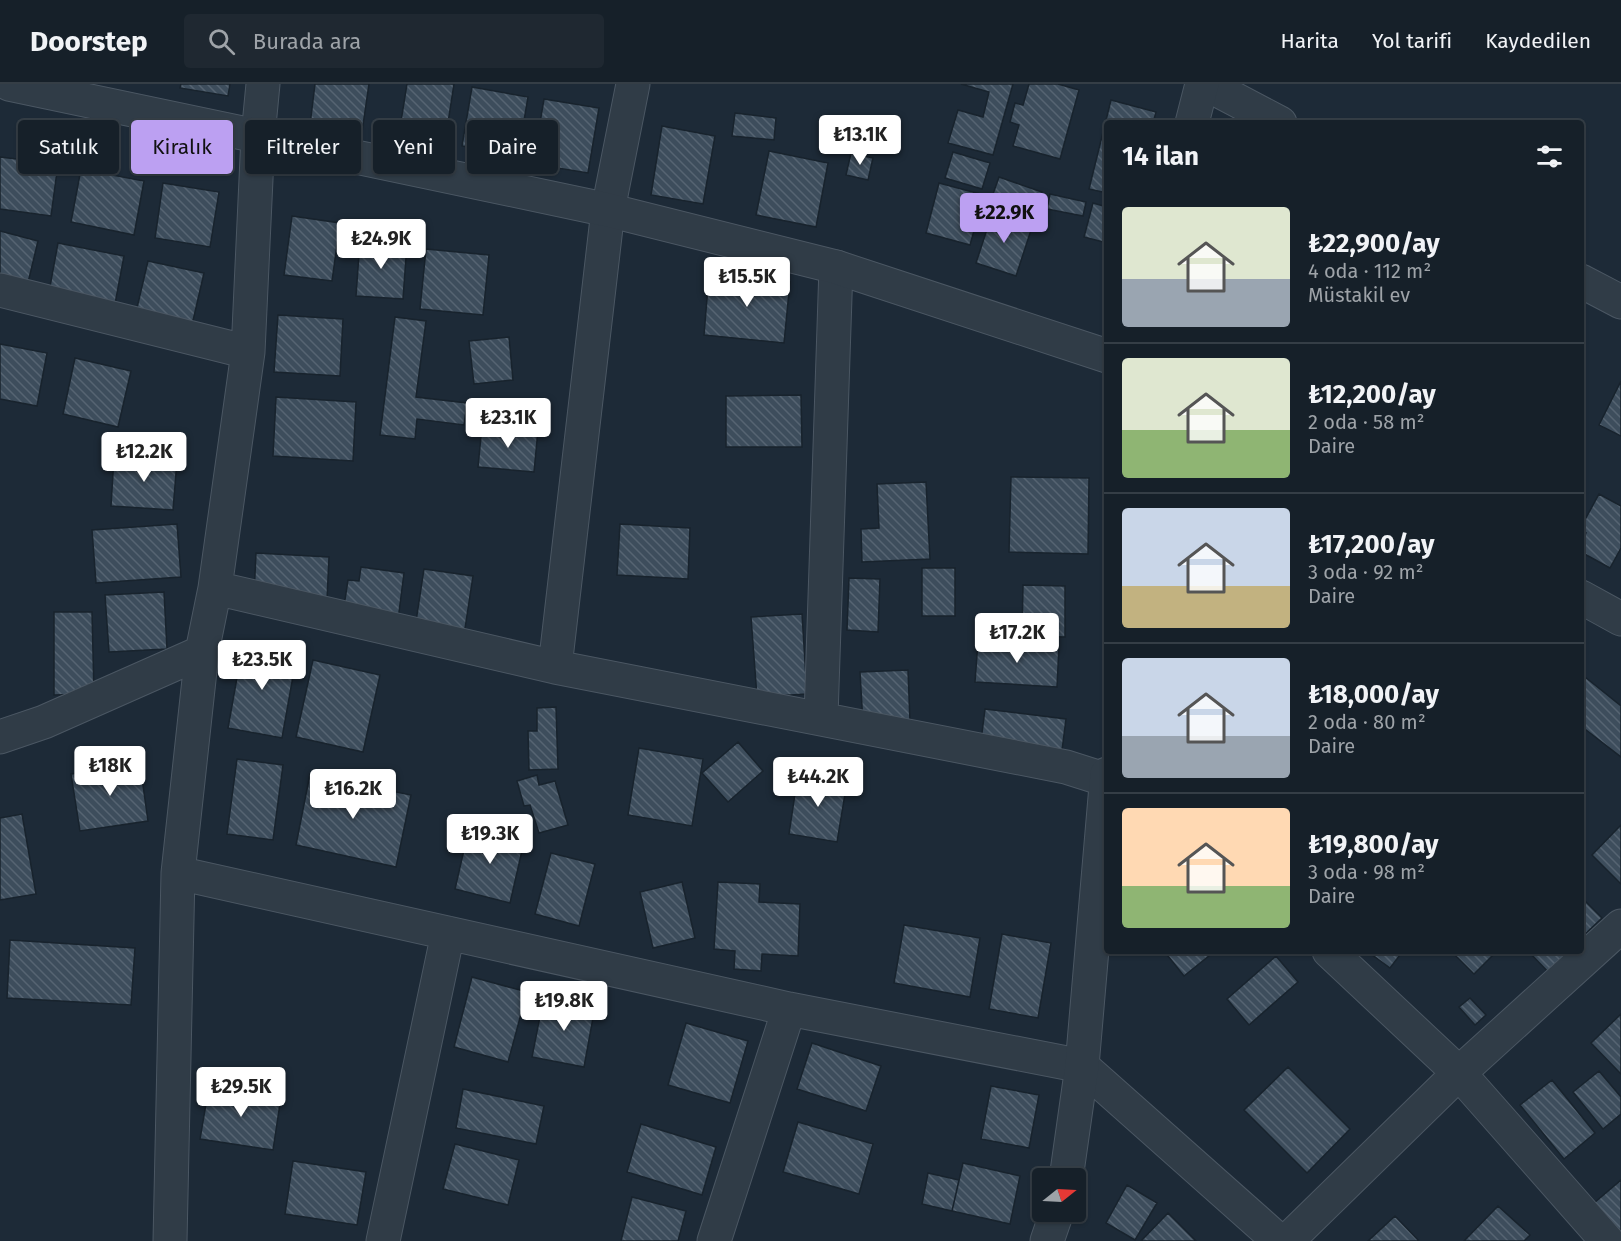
<!DOCTYPE html>
<html lang="tr">
<meta charset="utf-8">
<style>
:root{--surface:#162029;--page:#1f2831;--text:#f1f3f6;--muted:#9ea3a8;--line:#353e46;--accent:#bca0f2}
body{margin:0;font-family:"Fira Sans",sans-serif;background:var(--page);color:var(--text);height:100vh;display:flex;flex-direction:column;font-size:22px;white-space:nowrap}
*{box-sizing:border-box;margin:0}
p{font-size:20px;color:var(--muted)}
.icon{flex:none;width:33px;height:33px;fill:none;stroke:currentColor;stroke-width:2;stroke-linecap:round;stroke-linejoin:round}
.map{position:relative;flex:1;overflow:hidden}
.details{position:absolute;left:1104px;top:36px;width:480px;height:834px;display:flex;flex-direction:column;background:var(--surface);border-radius:6px;box-shadow:0 2px 4px #0004,0 0 0 2px var(--line)}
.details>*{flex:none}
.hud{position:absolute;left:18px;top:36px;width:570px;height:54px;display:flex;gap:12px}
.needle{width:39px;rotate:72deg}
.buttons{position:absolute;left:1032px;top:1084px;display:grid;gap:12px}
.buttons a{display:grid;place-items:center;width:54px;height:54px;border-radius:6px;background:var(--surface);box-shadow:0 2px 4px #0004,0 0 0 2px var(--line);font-size:30px}
.price{position:absolute;translate:-50% -51px;padding:0 14px;border-radius:6px;background:#fff;color:#222;font-size:20px;line-height:39px;filter:drop-shadow(0 2px 3px #0008)}
.price::after{content:'';position:absolute;left:50%;top:36px;width:18px;height:14px;margin-left:-9px;background:inherit;clip-path:polygon(0 0,100% 0,50% 100%)}
.price.current{background:var(--accent);color:#111}
ul{padding:0;list-style:none}
li{display:flex;align-items:center;gap:18px;height:150px;padding:0 18px}
li+li{border-top:2px solid var(--line)}
li span{display:grid;place-items:center;flex:none;width:168px;height:120px;border-radius:6px;color:#555}
li>.icon{margin-inline-start:auto}
span .icon{width:72px;height:72px;fill:#fffc;stroke-width:1}
li b{font-size:26px}
h2{display:flex;justify-content:space-between;align-items:center;height:72px;padding:0 18px;font-size:26px}
.chip{padding:0 21px;border-radius:6px;background:var(--surface);box-shadow:0 2px 4px #0004,0 0 0 2px var(--line);font-size:21px;line-height:54px}
.chip.current{background:var(--accent);color:#111}
header{display:flex;align-items:center;gap:36px;box-sizing:border-box;height:84px;padding:0 30px;background:var(--surface);border-bottom:2px solid var(--line)}
header strong{font-size:28px}
nav{display:flex;gap:33px;margin-inline-start:auto;font-size:21px}
.search{width:420px;height:54px;background:var(--page);display:flex;align-items:center;gap:15px;box-sizing:border-box;padding:0 21px;border-radius:6px;color:var(--muted);font-size:22px}
.map>svg:first-child{display:block}
.building{fill:url(#building-back-hatch);stroke:#18232d;stroke-width:1.5}
.lines{fill:none;stroke-linecap:round;stroke-linejoin:round}
.minor-casing{stroke:#4b5763;stroke-width:35}
.tertiary-casing{stroke:#4b5763;stroke-width:35}
.minor{stroke:#303c47;stroke-width:33}
.tertiary{stroke:#303c47;stroke-width:33}
</style>
<header>
<strong>Doorstep</strong>
<div class="search"><svg class="icon" aria-label="search" viewBox="0 0 24 24"><circle cx="10" cy="10" r="6"/><path d="M15 15l6 6"/></svg>Burada ara</div>
<nav><a>Harita</a><a>Yol tarifi</a><a>Kaydedilen</a></nav>
</header>
<div class="map">
<svg width="1621" height="1157" viewBox="0 0 1621 1157">
<defs>
<pattern id="building-back-hatch" width="6" height="6" patternUnits="userSpaceOnUse" patternTransform="scale(1.5)"><rect width="6" height="6" fill="#3d4d5c"/><path d="M-1 5l2 2M0 0l6 6M5-1l2 2" fill="none" stroke="#566472"/></pattern>
</defs>
<rect width="100%" height="100%" fill="#1d2a37"/>
<path class="building" d="M181,0H230L228,12L180,4Z
M315,0H369L362,48L310,41Z
M407,0H454L445,58L399,50Z
M961,0H1013L993,71L948,59L958,26L983,33L989,8Z
M1029,0H1058L1079,6L1060,75L1013,62L1019,41L1010,38L1015,19L1023,21Z
M472,3L528,13L518,72L462,62Z
M544,15L599,24L588,89L533,80Z
M1111,16L1156,28L1153,39H1107V109L1089,105Z
M735,29L776,34L774,56L732,52Z
M662,42L715,52L703,120L651,111Z
M769,67L828,79L816,143L756,131Z
M953,68L990,79L982,105L945,94Z
M851,69L873,74L868,96L846,91Z
M0,73L58,80L51,132L0,125Z
M81,85L144,97L134,151L71,138Z
M999,93L1042,108L1036,125L993,110Z
M163,99L219,108L210,163L155,154Z
M939,99L984,111L970,161L926,149Z
M1050,110L1086,118L1083,132L1047,125Z
M1093,119L1107,123V159L1084,153Z
M993,127L1033,140L1016,192L976,179Z
M292,132L340,139L332,197L284,191Z
M0,147L38,157L26,207L0,200Z
M360,156L407,160L403,215L356,212Z
M58,159L124,172L115,220L49,208Z
M426,165L489,171L483,231L420,225Z
M148,177L204,189L192,241L136,228Z
M709,190L790,198L784,259L704,251Z
M278,231L343,235L340,292L274,288Z
M395,233L426,237L416,313L467,319L464,341L417,335L415,355L380,351Z
M509,253L513,296L474,300L469,257Z
M0,260L47,269L37,322L0,315Z
M75,274L131,287L118,343L63,330Z
M1621,297V352L1599,341Z
M801,311L802,363H726V312Z
M276,313L356,318L353,377L273,372Z
M482,342L538,346L534,388L478,383Z
M114,373L177,377L173,426L111,422Z
M1011,393L1089,394L1088,470L1009,468Z
M926,398L930,475L862,478L861,445L879,444L877,400Z
M1599,410L1621,422V464L1610,484L1581,468V458L1586,449L1581,447V443Z
M177,440L181,493L96,499L92,446Z
M620,440L690,444L688,495L617,491Z
M256,469L329,473L327,516L254,512Z
M361,483L404,489L398,536L343,529L348,496L359,497Z
M922,484H955V532H922Z
M424,485L473,492L464,551L415,544Z
M849,494L880,495L878,548L847,546Z
M1023,501L1065,502V553L1022,552Z
M164,508L167,565L109,568L105,511Z
M54,528H92L94,610L54,611Z
M802,530L807,610L757,613L751,533Z
M978,557L1059,562L1057,603L975,598Z
M243,560L297,570L282,654L228,644Z
M313,576L380,591L363,668L296,653Z
M908,586L910,638L863,640L860,588Z
M1585,593L1621,622V673L1581,642V599Z
M556,623L558,685L529,686L528,647H537V624Z
M985,625L1066,635L1061,674L980,665Z
M738,658L763,687L728,718L702,689Z
M639,664L703,675L692,742L628,731Z
M237,675L283,681L273,756L227,750Z
M140,680L148,737L80,747L71,690Z
M310,690L411,711L396,783L296,761Z
M798,690L847,698L837,758L789,750Z
M537,691L539,701L555,697L568,741L539,749L530,721L524,722L517,697Z
M22,730L36,810L0,816V734Z
M1621,741V800L1592,771Z
M469,744L524,758L510,819L455,805Z
M551,769L595,780L579,842L535,830Z
M682,798L695,854L653,864L640,808Z
M718,798L760,800L759,818L800,820L798,872L762,870L761,887L734,885L735,867L714,865Z
M1581,813L1602,834L1581,854Z
M904,841L980,854L970,913L894,899Z
M1002,850L1051,859L1038,934L989,925Z
M10,856L135,864L131,921L7,914Z
M1164,867H1215L1184,892Z
M1367,867H1403L1390,884Z
M1461,867H1495L1496,868L1474,890L1456,872Z
M1528,867H1566L1574,875L1554,894Z
M1276,872L1298,898L1249,941L1227,915Z
M472,893L527,908L508,978L454,963Z
M544,912L595,923L584,983L532,973Z
M1470,914L1486,931L1475,941L1459,923Z
M1621,930V990L1591,959Z
M686,939L748,957L730,1019L668,1001Z
M812,959L881,982L866,1027L797,1005Z
M1288,983L1350,1045L1307,1089L1244,1026Z
M1599,987L1621,1013V1030L1603,1045L1573,1008Z
M1552,996L1595,1049L1564,1075L1520,1021Z
M209,1002L281,1013L273,1066L200,1055Z
M991,1002L1039,1011L1029,1064L981,1055Z
M463,1005L544,1022L536,1060L456,1044Z
M798,1038L873,1060L859,1110L783,1088Z
M641,1040L716,1063L702,1111L627,1088Z
M455,1060L519,1076L508,1121L443,1105Z
M293,1077L366,1088L357,1141L285,1130Z
M963,1079L1020,1092L1010,1140L952,1127Z
M928,1089L959,1096L952,1127L922,1120Z
M1621,1096V1150L1594,1119Z
M1127,1101L1157,1119L1135,1156L1106,1139Z
M632,1113L686,1127L678,1157H621Z
M1498,1122L1530,1151L1524,1157H1464Z
M1168,1129L1196,1157H1141Z
M1395,1132L1419,1157H1368Z"/>
<g class="lines">
<defs>
<path id="minor" d="M1206,0L1280,39
M1581,197L1621,218
M0,206L248,268
M215,504L555,583L1066,683L1107,696
M555,583L608,126L633,0
M821,633L836,183
M0,653L44,638L202,568
M178,789L789,925L1082,982L1279,1157
M1329,867L1459,989L1607,1157
M170,1157L178,789L202,568L215,504L248,268L258,52L263,0
M383,1157L448,849
M714,1157L789,925
M1287,1157L1459,989L1621,842"/>
<path id="tertiary" d="M9,0L608,126L836,183L1107,272
M1192,39L1202,0
M1581,513L1621,535
M1066,1095L1082,982L1107,690
M1047,1157L1057,1128"/>
</defs>
<use href="#minor" class="minor-casing"/>
<use href="#tertiary" class="tertiary-casing"/>
<use href="#minor" class="minor"/>
<use href="#tertiary" class="tertiary"/>
</g>
</svg>
<div class="buttons">
<a><svg class="needle" viewBox="-14 -14 28 28"><path d="M0-13l5 13h-10z" fill="#e53935"/><path d="M0 13l5-13h-10z" fill="#9ea3a8"/></svg></a>
</div>
<b class="price" style="left:860px;top:82px">₺13.1K</b>
<b class="price current" style="left:1004px;top:160px">₺22.9K</b>
<b class="price" style="left:381px;top:186px">₺24.9K</b>
<b class="price" style="left:747px;top:224px">₺15.5K</b>
<b class="price" style="left:508px;top:365px">₺23.1K</b>
<b class="price" style="left:144px;top:399px">₺12.2K</b>
<b class="price" style="left:1017px;top:580px">₺17.2K</b>
<b class="price" style="left:262px;top:607px">₺23.5K</b>
<b class="price" style="left:110px;top:713px">₺18K</b>
<b class="price" style="left:818px;top:724px">₺44.2K</b>
<b class="price" style="left:353px;top:736px">₺16.2K</b>
<b class="price" style="left:490px;top:781px">₺19.3K</b>
<b class="price" style="left:564px;top:948px">₺19.8K</b>
<b class="price" style="left:241px;top:1034px">₺29.5K</b>
<div class="hud">
<a class="chip">Satılık</a>
<a class="chip current">Kiralık</a>
<a class="chip">Filtreler</a>
<a class="chip">Yeni</a>
<a class="chip">Daire</a>
</div>
<section class="details">
<h2>14 ilan<svg class="icon" aria-label="filters" viewBox="0 0 24 24"><path d="M4 7h16M4 17h16"/><circle cx="9" cy="7" r="2"/><circle cx="15" cy="17" r="2"/></svg></h2>
<ul>
<li><span style="background:linear-gradient(#dfe7d0 60%,#9aa5b1 0)"><svg class="icon" aria-label="home" viewBox="0 0 24 24"><path d="M3 11l9-7 9 7M6 9v11h12V9"/></svg></span><div><b>₺22,900/ay</b><p>4 oda · 112 m²</p><p>Müstakil ev</p></div></li>
<li><span style="background:linear-gradient(#dfe7d0 60%,#8fb573 0)"><svg class="icon" aria-label="home" viewBox="0 0 24 24"><path d="M3 11l9-7 9 7M6 9v11h12V9"/></svg></span><div><b>₺12,200/ay</b><p>2 oda · 58 m²</p><p>Daire</p></div></li>
<li><span style="background:linear-gradient(#c9d6e8 65%,#c2b280 0)"><svg class="icon" aria-label="home" viewBox="0 0 24 24"><path d="M3 11l9-7 9 7M6 9v11h12V9"/></svg></span><div><b>₺17,200/ay</b><p>3 oda · 92 m²</p><p>Daire</p></div></li>
<li><span style="background:linear-gradient(#c9d6e8 65%,#9aa5b1 0)"><svg class="icon" aria-label="home" viewBox="0 0 24 24"><path d="M3 11l9-7 9 7M6 9v11h12V9"/></svg></span><div><b>₺18,000/ay</b><p>2 oda · 80 m²</p><p>Daire</p></div></li>
<li><span style="background:linear-gradient(#ffd9b3 65%,#8fb573 0)"><svg class="icon" aria-label="home" viewBox="0 0 24 24"><path d="M3 11l9-7 9 7M6 9v11h12V9"/></svg></span><div><b>₺19,800/ay</b><p>3 oda · 98 m²</p><p>Daire</p></div></li>
</ul>
</section>
</div>
